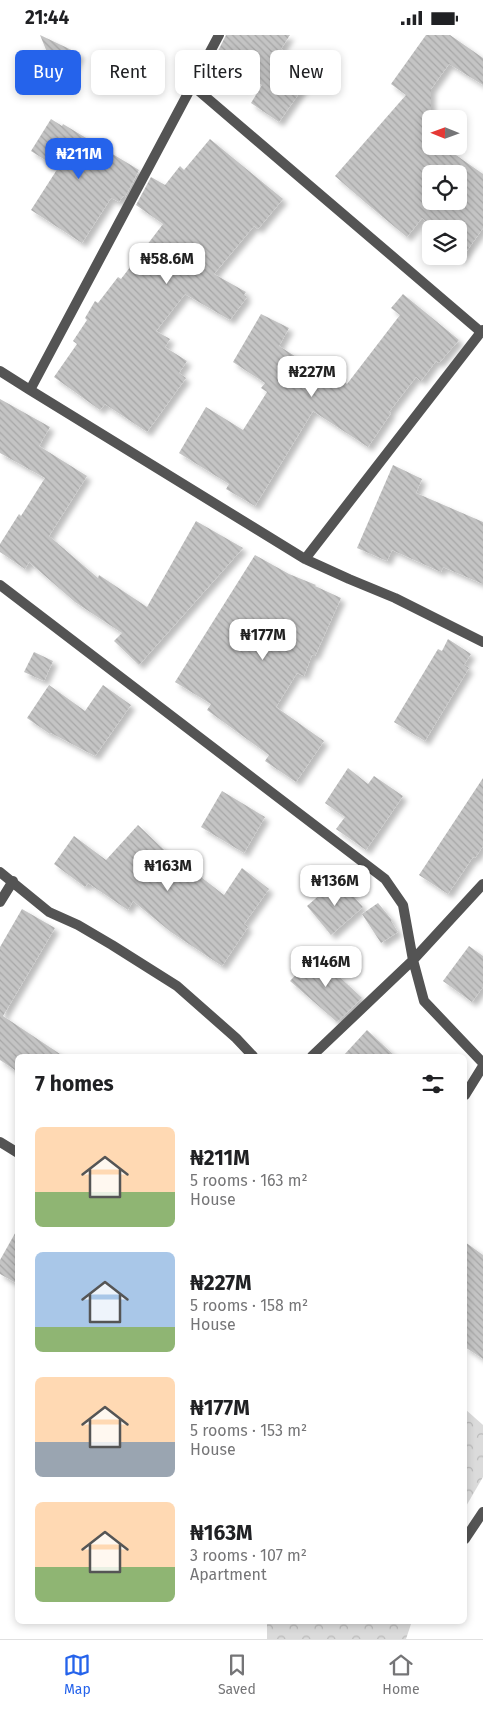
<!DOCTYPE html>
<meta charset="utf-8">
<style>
:root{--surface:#fff;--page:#f2f2f2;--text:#202124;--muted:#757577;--line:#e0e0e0;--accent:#2563eb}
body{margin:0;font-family:"Fira Sans",sans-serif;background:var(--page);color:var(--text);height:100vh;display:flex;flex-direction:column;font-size:19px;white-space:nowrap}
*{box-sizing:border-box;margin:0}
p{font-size:16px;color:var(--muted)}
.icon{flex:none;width:28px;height:28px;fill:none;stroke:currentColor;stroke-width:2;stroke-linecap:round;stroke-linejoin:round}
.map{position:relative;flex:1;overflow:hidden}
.details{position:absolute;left:15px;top:1019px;width:452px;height:570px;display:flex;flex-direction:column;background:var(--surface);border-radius:8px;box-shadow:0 2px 8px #0003}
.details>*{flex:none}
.guide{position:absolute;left:15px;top:15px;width:454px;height:45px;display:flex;gap:10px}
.needle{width:32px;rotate:271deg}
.buttons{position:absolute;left:422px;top:75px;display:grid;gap:10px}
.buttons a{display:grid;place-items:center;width:45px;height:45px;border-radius:8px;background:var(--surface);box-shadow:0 2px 8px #0003;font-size:25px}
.price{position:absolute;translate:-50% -42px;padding:0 11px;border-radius:10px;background:#fff;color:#222;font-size:16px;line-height:32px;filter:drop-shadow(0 1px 2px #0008)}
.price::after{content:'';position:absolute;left:50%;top:30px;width:15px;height:11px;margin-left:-8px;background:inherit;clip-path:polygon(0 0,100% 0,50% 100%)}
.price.selected{background:var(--accent);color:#fff}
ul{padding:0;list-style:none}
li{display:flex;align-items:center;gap:15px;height:125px;padding:0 20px}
li span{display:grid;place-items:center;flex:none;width:140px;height:100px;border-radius:8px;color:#555}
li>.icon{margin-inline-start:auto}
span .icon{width:60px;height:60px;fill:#fffc;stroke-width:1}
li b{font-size:21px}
h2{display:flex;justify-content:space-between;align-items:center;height:60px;padding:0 20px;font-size:21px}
.tag{padding:0 18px;border-radius:8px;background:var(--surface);box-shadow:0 2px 8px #0003;font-size:18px;line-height:45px}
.tag.selected{background:var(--accent);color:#fff}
.status{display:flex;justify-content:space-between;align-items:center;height:35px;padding:0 25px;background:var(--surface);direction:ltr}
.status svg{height:14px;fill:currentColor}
.tabs{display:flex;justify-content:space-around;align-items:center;height:70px;border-top:1px solid var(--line);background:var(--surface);font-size:14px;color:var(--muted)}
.tabs a{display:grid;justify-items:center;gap:2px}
.tabs .selected{color:var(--accent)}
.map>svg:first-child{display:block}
.forest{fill:url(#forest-crowns)}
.building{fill:url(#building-back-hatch);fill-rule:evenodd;filter:url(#shadow)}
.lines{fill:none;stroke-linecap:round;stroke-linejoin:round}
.street{stroke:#545454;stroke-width:10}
</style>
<div class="status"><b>21:44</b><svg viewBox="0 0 49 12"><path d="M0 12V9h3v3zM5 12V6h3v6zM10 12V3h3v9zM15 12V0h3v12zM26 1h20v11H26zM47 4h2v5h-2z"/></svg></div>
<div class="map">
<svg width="483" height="1604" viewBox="0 0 483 1604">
<defs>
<pattern id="forest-crowns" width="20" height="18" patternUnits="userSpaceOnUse" patternTransform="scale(1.25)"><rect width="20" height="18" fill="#dbdbdb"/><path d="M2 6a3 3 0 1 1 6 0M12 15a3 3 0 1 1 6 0" fill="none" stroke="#bababa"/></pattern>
<pattern id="building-back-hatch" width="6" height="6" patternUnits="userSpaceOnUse" patternTransform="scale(1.25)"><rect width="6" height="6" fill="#c4c4c4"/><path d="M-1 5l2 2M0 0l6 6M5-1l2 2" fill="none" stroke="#a7a7a7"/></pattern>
<filter id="shadow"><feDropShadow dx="4.5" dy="4.5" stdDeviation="2.5" flood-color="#0004"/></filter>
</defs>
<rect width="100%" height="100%" fill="#fff"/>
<path class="forest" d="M465,1374L483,1390V1442L465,1473Z
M267,1586H412L406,1604H267Z"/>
<path class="building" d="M40,0L80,19L68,43L47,31L49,22Z
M226,0H290L281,14L314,37L279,87L251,68L262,50L216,20Z
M426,0H450L483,23V50L449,29L431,54V111H443L483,139V193L459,227V194H435L422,183L407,202L366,168L335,141L406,60L391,49ZM431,139H459V166H431Z
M51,84L62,91L63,89L139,135L125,162L123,161L119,167L111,163L82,208L31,175L58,133L31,116Z
M210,104L283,164L258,194L254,191L214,239L246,257L244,260L247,262L230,285L185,259L156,296L170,304L165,312L187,326L179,338L186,343L147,397L105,369L100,375L54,342L77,309L73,306L87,285L85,283L95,266L98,268L118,242L121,244L163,189L136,170L151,142L165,150L180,131L184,135Z
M403,259L459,305L439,328L436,326L421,346L416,342L389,377L391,378L368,412L313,376L255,471L226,454L229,449L179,418L206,372L243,395L267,357L261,353L265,348L233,327L261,279L289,293L279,311L331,344L334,340L347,349L400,280L391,273Z
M0,364L50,392L39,411L87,441L49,501L98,543L99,540L147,572L196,486L243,513L139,630L114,606L122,598L75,567L29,527L25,534L0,517V509L19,479L21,481L45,443L0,418Z
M393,430L422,444L416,458L483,487V549L443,532L441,537L392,515L387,526L357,513Z
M255,520L289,539L316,550L315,551L341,563L315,621L312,620L304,641L297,638L276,672L324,706L296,747L265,726L269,720L207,675L211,669L175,647Z
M448,604L471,619L464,630L469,633L425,706L394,687L438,614L442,616Z
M34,617L53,626L44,646L24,637Z
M49,650L85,676L103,650L131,670L95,721L51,698L50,699L27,683Z
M348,733L368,749L374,741L403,761L366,815L336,794L345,782L325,768Z
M483,743V811L475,823L473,822L448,859L419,840Z
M222,756L265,782L244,818L201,792Z
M138,790L181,831L183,828L224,860L242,833L269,854L244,889L248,892L222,931L171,897L133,866L128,875L88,848L85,852L54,829L74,801L106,825Z
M338,844L363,872L331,900L307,871Z
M378,868L392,885L391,886L398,897L381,908L362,879Z
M22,874L55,893L3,981L63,1021H18V1037L0,1025V912Z
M469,911L483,921V952L472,967L443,946Z
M315,919L362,963L337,987L290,946Z
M367,995L395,1021H343Z
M18,1193V1249L0,1239V1225Z
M465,1207L483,1220V1324L465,1312Z"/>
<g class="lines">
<path class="street" d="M193,51L481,297L483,295
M0,336L30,355L305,524L349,544L395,563L483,607
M30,355L219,0
M305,524L481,297
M0,550L385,844L403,870L413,925L424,966L483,1028
M0,837L49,877L78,890L112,910L177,951L236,1003L253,1021
M0,867L13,846
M312,1021L413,925L483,849
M465,1060L483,1031
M0,1107L18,1118
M465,1504L483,1477"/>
</g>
</svg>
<div class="buttons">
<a><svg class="needle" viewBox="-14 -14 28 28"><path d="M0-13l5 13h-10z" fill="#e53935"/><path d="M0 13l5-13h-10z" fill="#757577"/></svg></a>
<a><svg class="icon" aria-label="locate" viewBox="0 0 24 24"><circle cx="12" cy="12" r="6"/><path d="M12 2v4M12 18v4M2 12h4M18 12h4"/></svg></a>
<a><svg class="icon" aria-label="layers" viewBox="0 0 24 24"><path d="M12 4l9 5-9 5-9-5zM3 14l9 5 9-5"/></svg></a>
</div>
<b class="price selected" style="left:79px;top:145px">₦211M</b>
<b class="price" style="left:167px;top:250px">₦58.6M</b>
<b class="price" style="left:312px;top:363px">₦227M</b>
<b class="price" style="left:263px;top:626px">₦177M</b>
<b class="price" style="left:168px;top:857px">₦163M</b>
<b class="price" style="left:335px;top:872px">₦136M</b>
<b class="price" style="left:326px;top:953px">₦146M</b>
<div class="guide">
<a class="tag selected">Buy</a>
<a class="tag">Rent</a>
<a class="tag">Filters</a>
<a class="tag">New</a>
</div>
<section class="details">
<h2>7 homes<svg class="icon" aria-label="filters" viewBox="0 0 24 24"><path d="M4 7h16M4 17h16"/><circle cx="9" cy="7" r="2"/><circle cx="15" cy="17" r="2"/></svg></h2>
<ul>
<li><span style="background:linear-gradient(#ffd9b3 65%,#8fb573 0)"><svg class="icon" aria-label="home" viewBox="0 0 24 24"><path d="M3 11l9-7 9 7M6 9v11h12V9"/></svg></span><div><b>₦211M</b><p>5 rooms · 163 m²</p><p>House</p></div></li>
<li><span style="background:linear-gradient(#a9c7e8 75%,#8fb573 0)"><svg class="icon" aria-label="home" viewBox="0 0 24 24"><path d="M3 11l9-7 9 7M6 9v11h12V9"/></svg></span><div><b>₦227M</b><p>5 rooms · 158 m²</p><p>House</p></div></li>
<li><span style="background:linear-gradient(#ffd9b3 65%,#9aa5b1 0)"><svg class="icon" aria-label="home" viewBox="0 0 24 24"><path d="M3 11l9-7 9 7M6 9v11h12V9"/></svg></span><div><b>₦177M</b><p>5 rooms · 153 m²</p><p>House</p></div></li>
<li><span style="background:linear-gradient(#ffd9b3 65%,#8fb573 0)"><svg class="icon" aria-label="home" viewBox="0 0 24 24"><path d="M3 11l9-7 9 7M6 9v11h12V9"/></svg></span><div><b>₦163M</b><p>3 rooms · 107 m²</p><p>Apartment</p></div></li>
</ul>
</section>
</div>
<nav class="tabs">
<a class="selected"><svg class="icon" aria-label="map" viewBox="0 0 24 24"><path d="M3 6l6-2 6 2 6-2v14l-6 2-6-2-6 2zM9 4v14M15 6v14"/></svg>Map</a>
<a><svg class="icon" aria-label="saved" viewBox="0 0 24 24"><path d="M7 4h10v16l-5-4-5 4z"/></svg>Saved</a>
<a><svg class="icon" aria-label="home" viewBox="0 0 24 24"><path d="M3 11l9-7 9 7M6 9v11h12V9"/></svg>Home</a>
</nav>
